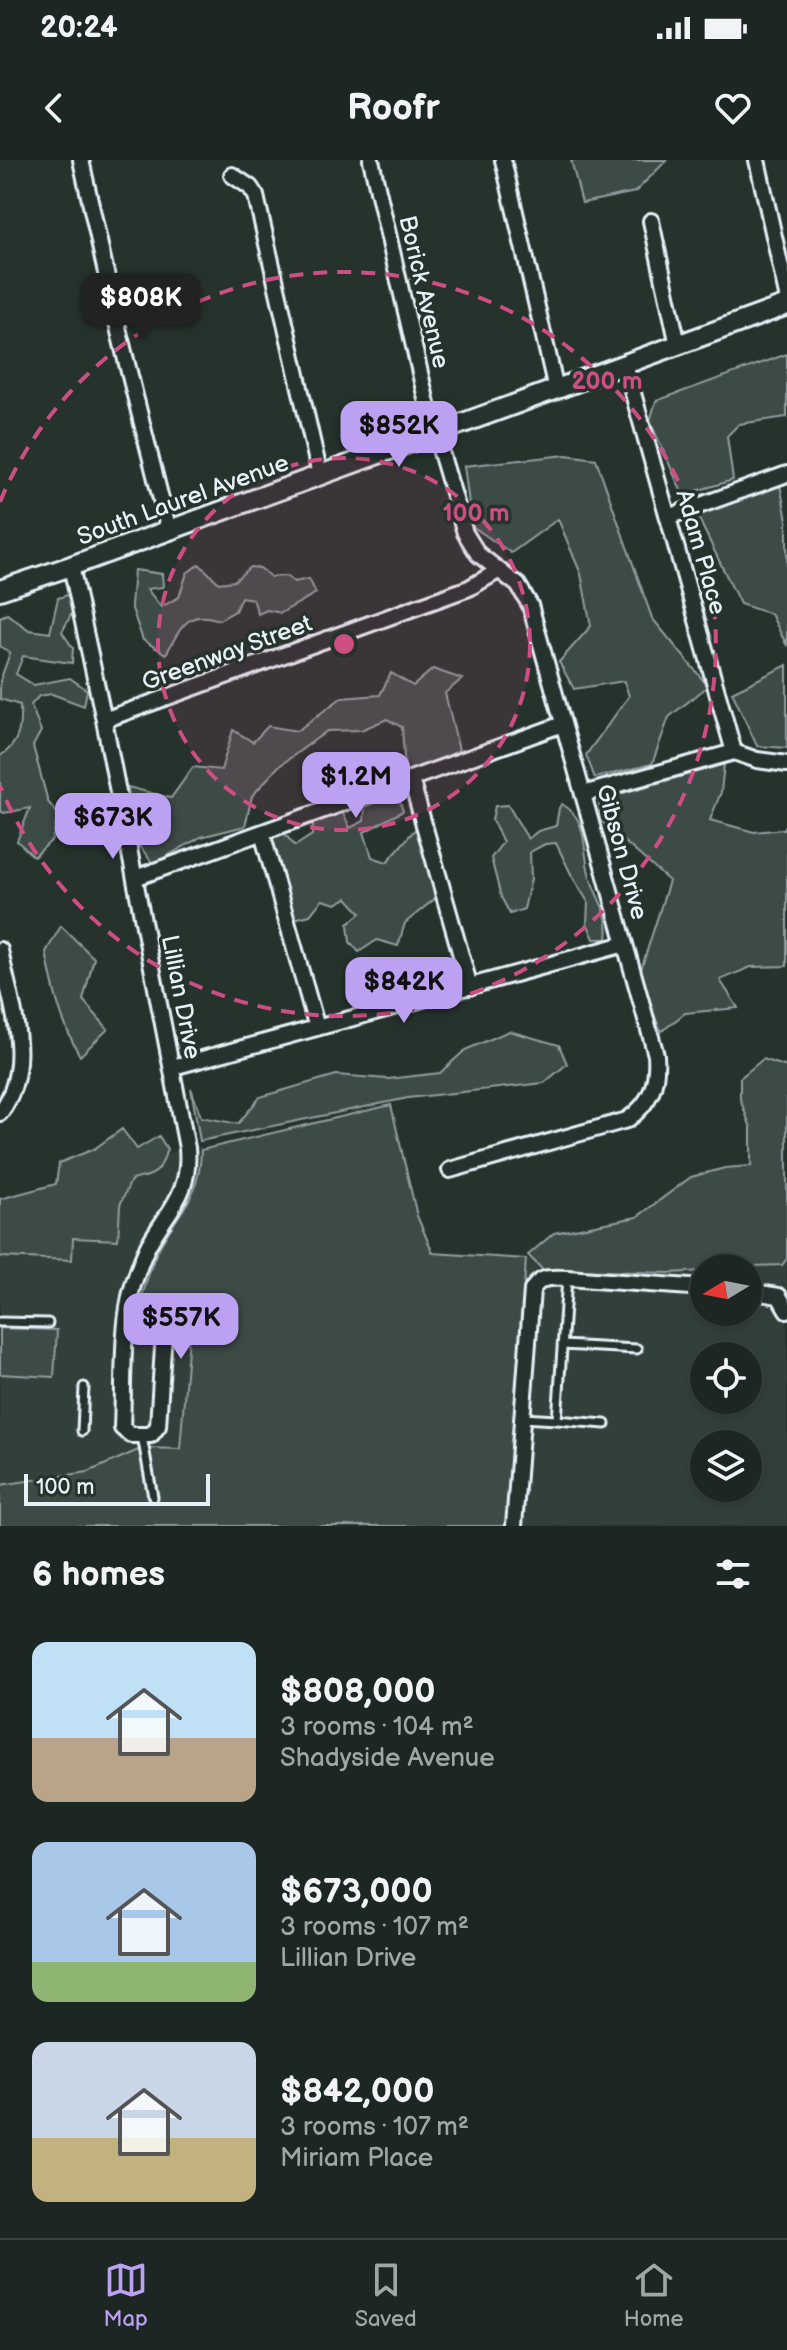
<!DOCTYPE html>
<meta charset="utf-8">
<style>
:root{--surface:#1c2622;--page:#29322f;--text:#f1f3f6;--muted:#a0a5a5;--line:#3a4340;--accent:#bca0f2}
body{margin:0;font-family:"Balsamiq Sans",sans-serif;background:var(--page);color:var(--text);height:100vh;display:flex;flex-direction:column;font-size:30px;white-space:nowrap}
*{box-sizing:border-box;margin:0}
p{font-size:26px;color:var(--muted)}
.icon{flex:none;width:44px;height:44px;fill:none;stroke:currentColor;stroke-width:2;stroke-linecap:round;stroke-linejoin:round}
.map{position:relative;height:1366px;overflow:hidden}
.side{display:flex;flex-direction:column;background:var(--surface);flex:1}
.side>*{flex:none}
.needle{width:52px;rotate:260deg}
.controls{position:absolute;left:690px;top:1094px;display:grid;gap:16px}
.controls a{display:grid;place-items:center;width:72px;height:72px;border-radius:50%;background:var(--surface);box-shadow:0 4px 12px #0003,0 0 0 2px var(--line);font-size:40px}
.scale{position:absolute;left:24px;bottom:20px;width:186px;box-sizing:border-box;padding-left:8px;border:4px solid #e8f1f8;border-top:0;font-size:22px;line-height:28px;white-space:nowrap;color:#e8f1f8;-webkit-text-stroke:6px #26332d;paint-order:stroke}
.price{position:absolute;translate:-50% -68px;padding:0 18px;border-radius:16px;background:var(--accent);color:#111;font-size:26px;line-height:52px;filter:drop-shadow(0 2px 4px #0008)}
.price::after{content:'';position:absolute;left:50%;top:48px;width:24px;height:18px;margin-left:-12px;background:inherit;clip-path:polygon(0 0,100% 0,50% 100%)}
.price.on{background:#222;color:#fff}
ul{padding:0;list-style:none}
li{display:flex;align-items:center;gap:24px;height:200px;padding:0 32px}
li span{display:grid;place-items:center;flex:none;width:224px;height:160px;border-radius:16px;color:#555}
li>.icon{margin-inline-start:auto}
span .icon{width:96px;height:96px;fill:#fffc;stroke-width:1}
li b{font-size:34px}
h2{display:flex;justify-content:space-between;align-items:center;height:96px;padding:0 32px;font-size:34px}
.status{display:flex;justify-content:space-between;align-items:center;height:56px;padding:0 40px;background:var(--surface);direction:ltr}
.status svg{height:22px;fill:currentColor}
header{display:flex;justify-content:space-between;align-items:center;height:104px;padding:0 32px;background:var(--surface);font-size:36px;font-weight:800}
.dock{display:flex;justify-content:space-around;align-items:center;height:112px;border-top:2px solid var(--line);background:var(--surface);font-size:22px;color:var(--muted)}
.dock a{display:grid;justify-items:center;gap:4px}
.dock .on{color:var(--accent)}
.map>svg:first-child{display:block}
.built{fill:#333f3a;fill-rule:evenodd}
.green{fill:#3e4b47;stroke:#939ea0;stroke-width:2}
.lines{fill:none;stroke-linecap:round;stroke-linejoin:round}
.lane-casing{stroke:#e8f1f8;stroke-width:13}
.street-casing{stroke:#e8f1f8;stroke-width:20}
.secondary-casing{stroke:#e8f1f8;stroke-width:24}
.lane{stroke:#26332d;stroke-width:7}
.street{stroke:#26332d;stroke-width:14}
.secondary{stroke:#26332d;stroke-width:18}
.ring{fill:none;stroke:#cc4e82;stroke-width:4;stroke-dasharray:14 10}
.labels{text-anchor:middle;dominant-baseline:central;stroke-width:7;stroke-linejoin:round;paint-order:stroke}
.street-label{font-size:24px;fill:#e8f1f8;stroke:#26332d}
.centre{fill:#cc4e82;stroke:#26332d;stroke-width:4}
.ring-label{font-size:24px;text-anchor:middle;font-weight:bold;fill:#cc4e82;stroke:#26332d;stroke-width:7;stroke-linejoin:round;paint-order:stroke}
</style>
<div class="status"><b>20:24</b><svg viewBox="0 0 49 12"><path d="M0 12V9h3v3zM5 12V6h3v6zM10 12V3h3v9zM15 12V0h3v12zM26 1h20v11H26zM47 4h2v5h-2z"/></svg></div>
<header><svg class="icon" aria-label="back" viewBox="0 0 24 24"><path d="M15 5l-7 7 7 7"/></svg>Roofr<svg class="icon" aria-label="heart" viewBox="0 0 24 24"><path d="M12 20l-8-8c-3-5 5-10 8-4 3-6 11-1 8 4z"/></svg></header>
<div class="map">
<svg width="787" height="1366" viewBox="0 0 787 1366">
<rect width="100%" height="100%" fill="#26332d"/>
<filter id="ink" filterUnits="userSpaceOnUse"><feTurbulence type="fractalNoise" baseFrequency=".0125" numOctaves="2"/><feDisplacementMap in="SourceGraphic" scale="16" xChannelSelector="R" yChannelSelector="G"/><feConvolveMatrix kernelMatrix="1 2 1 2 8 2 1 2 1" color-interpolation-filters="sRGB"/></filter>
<g filter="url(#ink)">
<path class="built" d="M201,986L198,1021L184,1052L167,1075L157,1150L191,1151L180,1290L143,1288L88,1312L0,1325V1039L113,1006Z
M787,1096V1366H507L526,1099ZM704,1108H748V1152H704ZM704,1196H748V1240H704ZM704,1284H748V1328H704Z"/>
<path class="green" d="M571,0H667L635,32L582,43Z
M787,194V257L739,264L727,276L733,320L683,335L650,261L656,241Z
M566,295L596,299L652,458L708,526L669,557L652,604L595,618L586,595L629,536L624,521L574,529L559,502L591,466L581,414L558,359L511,393L472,366L464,306Z
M780,325L787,360V486L771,454L740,444L697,355Z
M199,404L219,423L234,421L250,407L260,408L271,417L286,416L294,422L309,419L316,433L281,453L267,450L258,454L253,439L241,437L235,451L219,460C186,448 180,470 166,494L143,480L131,446L134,410L162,414L163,427L147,429L161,447L179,437L187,413Z
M71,434L72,453L62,472L73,488L72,503L23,496L16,514L34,525L70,518L87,530L84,546L52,534L39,536L31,545L41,571L33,586L48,642L58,654L52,680L34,697L17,681L30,648L4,653L0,651V596C20,584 21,567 20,545L0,539V521L10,493L0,486V457L7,454L29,470L50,473L58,438Z
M787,505V588L757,586L732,532Z
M433,509L462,519L445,533L459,590L428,607L405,612L402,567L387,559L361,570L327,571L278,607L252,636L245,666L201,677L153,704L133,677L128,627L171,638L193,607L221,610L233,570L253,582L268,566L297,571L341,538L380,535L391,513L413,526Z
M724,604L721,632L710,660L754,672L784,669L787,663V806L751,807L720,820L738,848L685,853L661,872L639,816L669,721L600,660L599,640Z
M381,632L397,633L403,651L364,672L372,697L387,702L417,667L433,701L437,737L405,763L398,786L377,780L359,792L350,782L348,764L361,753L347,738L336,744L322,740L310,755L294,759L278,722L269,673H284L295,686L312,675L314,658L341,649L350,668L364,661L365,647L374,643Z
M562,644C589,660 582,687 589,713C595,738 611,752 607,779H594L587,763L588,742L572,716L556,683L545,684L530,692L531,719L524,749L510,754L501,737L491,698L503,682L492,660L495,646L508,645L528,679L538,671L556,666L559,648Z
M61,766L94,798L83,840L108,869L80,896C61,863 53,829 46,792Z
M509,871L559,885L567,904L544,923L408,938L200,981L191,928L201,957L238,964L260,937L336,915L388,919L440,913L465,890Z
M763,899L787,907V1099L782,1105L704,1108V1111L669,1113L542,1109L528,1095L554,1073L637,1057L691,1017L725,1008L751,1006V968L740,939V918Z
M391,945L417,1056L433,1093L526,1099L507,1366H0V1325L88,1312L143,1288L180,1289L191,1151L150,1148L142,1137C146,1123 150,1108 156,1094C176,1053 200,1041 201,990Z
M122,969L137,989L159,976L167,989C159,1015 157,1014 131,1020L120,1045L118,1080L73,1078L72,1100L0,1097V1039L56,1024L59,1003L94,989Z
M0,1168L57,1170L54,1217L0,1214Z"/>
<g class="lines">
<defs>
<path id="lane" d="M0,1162L48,1163
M562,1185L637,1189
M522,1258L557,1260L567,1118
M557,1260L605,1264
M82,1271L84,1227
M142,1276L153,1337"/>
<path id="street" d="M81,0L120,176L169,371
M371,0L429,252L465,373L478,394L518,425L530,445L656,895C658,923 651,943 627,960L450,1010
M503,0L556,229
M757,0L787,135
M232,15L250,27L256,36L320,315
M651,61L678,185
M625,205L734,592
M668,357L787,314
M71,406L104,560L187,988C191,1033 169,1049 149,1084C142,1097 138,1111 133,1125C121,1164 124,1225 122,1268L131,1275H151L158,1266L164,1172L159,1163L128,1147
M104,560L469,428L498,411
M411,619L470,827
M583,634L734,592L757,600L787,604
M262,673L317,868
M135,718L563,564
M0,790C10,844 36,904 0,953
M173,907L625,784
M748,1131L779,1136L787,1150
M514,1366L532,1130C541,1115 552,1118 567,1118L704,1128"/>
<path id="secondary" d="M0,430L71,406L787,145"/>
</defs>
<use href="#lane" class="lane-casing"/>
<use href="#street" class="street-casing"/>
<use href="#secondary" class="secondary-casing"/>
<use href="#lane" class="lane"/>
<use href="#street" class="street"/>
<use href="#secondary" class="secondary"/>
</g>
</g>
<circle cx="344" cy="484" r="186" fill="#cc4e82" fill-opacity=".12"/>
<g class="ring">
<circle cx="344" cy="484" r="186"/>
<path d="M0 342A372 372 0 1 1 0 626"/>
</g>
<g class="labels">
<g class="street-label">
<text transform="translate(424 132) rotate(77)">Borick Avenue</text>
<text transform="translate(183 340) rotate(-20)">South Laurel Avenue</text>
<text transform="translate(701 392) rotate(74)">Adam Place</text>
<text transform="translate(227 493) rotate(-20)">Greenway Street</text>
<text transform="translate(622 692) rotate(75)">Gibson Drive</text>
<text transform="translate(181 837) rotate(79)">Lillian Drive</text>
</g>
</g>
<circle cx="344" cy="484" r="12" class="centre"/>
<g class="ring-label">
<text x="607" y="229">200 m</text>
<text x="476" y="361">100 m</text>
</g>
</svg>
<div class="controls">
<a><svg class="needle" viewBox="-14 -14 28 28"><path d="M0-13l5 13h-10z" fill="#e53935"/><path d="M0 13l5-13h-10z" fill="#a0a5a5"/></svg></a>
<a><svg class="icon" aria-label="locate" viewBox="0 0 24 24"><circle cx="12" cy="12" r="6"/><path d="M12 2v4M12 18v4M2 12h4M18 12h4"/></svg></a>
<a><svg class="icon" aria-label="layers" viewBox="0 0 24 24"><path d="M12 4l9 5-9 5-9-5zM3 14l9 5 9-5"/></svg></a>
</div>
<div class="scale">100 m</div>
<b class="price on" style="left:141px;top:181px">$808K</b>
<b class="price" style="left:399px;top:309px">$852K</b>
<b class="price" style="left:356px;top:660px">$1.2M</b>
<b class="price" style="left:113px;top:701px">$673K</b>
<b class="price" style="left:404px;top:865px">$842K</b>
<b class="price" style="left:181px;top:1201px">$557K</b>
</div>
<section class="side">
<h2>6 homes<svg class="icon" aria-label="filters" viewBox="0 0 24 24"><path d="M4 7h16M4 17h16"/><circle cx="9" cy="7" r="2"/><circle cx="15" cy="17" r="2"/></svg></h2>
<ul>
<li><span style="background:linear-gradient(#bfe0f5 60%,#b9a48a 0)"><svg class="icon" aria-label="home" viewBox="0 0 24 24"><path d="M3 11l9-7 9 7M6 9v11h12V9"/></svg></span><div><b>$808,000</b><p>3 rooms · 104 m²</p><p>Shadyside Avenue</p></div></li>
<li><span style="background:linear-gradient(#a9c7e8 75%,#8fb573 0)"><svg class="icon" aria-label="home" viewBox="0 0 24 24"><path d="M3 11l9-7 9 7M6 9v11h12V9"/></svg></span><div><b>$673,000</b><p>3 rooms · 107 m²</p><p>Lillian Drive</p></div></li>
<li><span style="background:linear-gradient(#c9d6e8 60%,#c2b280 0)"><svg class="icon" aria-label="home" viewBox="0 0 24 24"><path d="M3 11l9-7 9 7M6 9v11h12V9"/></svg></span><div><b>$842,000</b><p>3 rooms · 107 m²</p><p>Miriam Place</p></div></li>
</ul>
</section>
<nav class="dock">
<a class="on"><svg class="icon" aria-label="map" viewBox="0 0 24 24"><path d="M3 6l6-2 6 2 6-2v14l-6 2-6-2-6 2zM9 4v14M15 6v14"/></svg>Map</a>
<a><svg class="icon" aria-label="saved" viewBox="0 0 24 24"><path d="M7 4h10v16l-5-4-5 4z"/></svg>Saved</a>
<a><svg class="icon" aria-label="home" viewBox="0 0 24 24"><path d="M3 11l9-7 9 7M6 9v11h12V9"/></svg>Home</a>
</nav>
